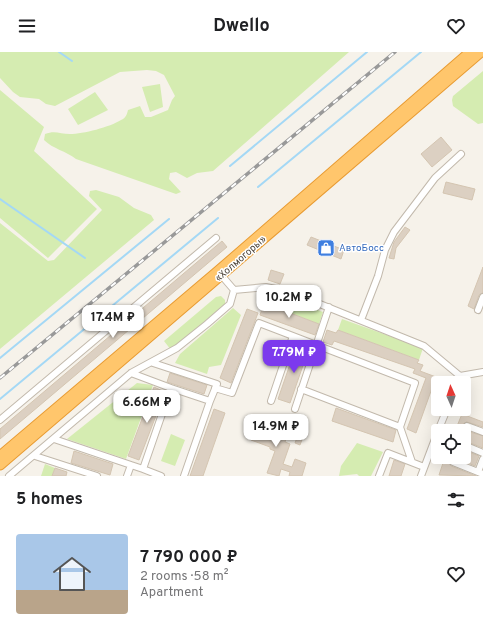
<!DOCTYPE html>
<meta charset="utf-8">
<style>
:root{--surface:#fff;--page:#f6f6f6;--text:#202124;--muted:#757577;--line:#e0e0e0;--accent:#7c3aed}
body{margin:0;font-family:Overpass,sans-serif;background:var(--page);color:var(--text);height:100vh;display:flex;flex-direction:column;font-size:15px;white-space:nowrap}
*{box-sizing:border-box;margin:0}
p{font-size:13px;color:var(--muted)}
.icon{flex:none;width:22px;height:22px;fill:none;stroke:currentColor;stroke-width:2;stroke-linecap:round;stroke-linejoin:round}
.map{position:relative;height:424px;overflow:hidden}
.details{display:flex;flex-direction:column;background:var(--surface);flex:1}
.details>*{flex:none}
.needle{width:26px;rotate:357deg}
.controls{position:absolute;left:431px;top:324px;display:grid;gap:8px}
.controls a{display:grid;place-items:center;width:40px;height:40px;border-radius:4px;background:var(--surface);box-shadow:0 4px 16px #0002;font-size:20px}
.price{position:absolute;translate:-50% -34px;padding:0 9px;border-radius:8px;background:#fff;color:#222;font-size:13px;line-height:26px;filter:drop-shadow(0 1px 2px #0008)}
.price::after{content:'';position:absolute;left:50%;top:24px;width:12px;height:9px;margin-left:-6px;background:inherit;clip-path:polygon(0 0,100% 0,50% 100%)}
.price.selected{background:var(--accent);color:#fff}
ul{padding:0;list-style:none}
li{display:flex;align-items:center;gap:12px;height:100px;padding:0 16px}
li+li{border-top:1px solid var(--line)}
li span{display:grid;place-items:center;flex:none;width:112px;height:80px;border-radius:4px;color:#555}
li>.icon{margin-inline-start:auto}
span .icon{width:48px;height:48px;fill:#fffc;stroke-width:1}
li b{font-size:17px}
h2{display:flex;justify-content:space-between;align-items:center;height:48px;padding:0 16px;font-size:17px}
header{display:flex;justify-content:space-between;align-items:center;height:52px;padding:0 16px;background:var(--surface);font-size:18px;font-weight:700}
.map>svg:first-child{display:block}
.green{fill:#d5ecb1}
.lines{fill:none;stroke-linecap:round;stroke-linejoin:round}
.stream{stroke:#a4d8f5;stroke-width:2}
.building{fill:#dcd0c2;stroke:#d4c5b1}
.minor-casing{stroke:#c2b9ac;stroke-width:8}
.highway-casing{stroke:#e89b32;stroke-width:11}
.minor{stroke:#fff;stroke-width:6}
.highway{stroke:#ffc66c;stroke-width:9}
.rail-casing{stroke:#999;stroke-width:3.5}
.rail{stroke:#fff;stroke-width:2;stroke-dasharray:6;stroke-linecap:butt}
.labels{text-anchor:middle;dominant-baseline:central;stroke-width:3;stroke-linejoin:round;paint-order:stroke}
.shop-label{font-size:10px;fill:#366cbe;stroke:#fff;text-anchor:start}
.street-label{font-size:10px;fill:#4b4237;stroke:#fff}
</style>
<header><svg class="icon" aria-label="menu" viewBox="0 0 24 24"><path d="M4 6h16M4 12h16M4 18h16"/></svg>Dwello<svg class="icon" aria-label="heart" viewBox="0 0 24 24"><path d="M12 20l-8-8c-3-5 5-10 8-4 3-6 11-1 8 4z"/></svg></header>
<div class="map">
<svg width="483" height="424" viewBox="0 0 483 424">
<rect width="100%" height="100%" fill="#f6f2ea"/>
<path class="green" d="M0,0H349L213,119L197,121L187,126L176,120L170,121L169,127L181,140L176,142L76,107C66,99 53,97 44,88L45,82C55,78 60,82 70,82C83,82 110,75 121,68C126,66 127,62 128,58L140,54L145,65H151L168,58L172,48L175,44L164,23L156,19L147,18L120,20L55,54L46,52L39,47L20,45L13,40L0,26Z
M483,19V71L478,72L453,54L452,48L453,44Z
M160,32L163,55L150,60L142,35Z
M0,38L44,75L34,99L97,157L48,206L0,166Z
M95,40L108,58L78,73L68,57Z
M96,138L119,145L134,156L151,163L154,168L0,297V171L48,209L54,208L102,158L89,144L90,139Z
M268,240L323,260L319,272L264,251Z
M221,244L225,248V252L171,298L164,289L216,245Z
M233,256L241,263L221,313L209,315L207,322L175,311L180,302Z
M342,267L423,296L419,308L338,278Z
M137,331L153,333L126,407L67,387Z
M171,382L185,388L175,414L161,409Z
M357,391L383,400L371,424H359L357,422L339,424L341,414Z
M45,412L55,416L52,424H41Z"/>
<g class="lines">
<path class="stream" d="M59,0L72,9
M230,114L367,0
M258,135L421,0
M0,147L85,206
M0,306L169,167
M0,347L218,166"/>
</g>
<path class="building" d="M441,85L452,98L432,115L421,102Z
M446,130L475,137L472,148L443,141Z
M405,175L410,178L396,196L394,207L389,206L394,190Z
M311,185L344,198L341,207L307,193Z
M222,189L227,195L0,387V377Z
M483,215V241L479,243L474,257L468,254Z
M271,218L284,222L280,232L268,228Z
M264,251L319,272L315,283L260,263Z
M247,257L258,261L231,331L220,326Z
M327,278L336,281L338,278L419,308L417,311L423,313L420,319L436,325L416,381L407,377L426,326L413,321L415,317L334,289L332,293L323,290Z
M297,292L309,296L290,351L278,347Z
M170,321L207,333L204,342L167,330Z
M154,335L165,340L139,408L128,404Z
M336,356L396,378L393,390L332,369Z
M214,357L225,361L203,424H190Z
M462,362L483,370V375L467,370L463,372L460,379H455Z
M247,368L257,371L258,368L288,379L285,390L290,392L283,412L292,415L295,407L306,411L302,424H289L290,420L281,417L279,424L267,421L275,399L270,397V395L251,388L255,376L246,372Z
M299,380L304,382L300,393L295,391Z
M470,380L483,384V396L465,389Z
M464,398L479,404L475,414L459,407V405H464Z
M74,399L113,412L110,423L71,411Z
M445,405H450L449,410L451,414L476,424L439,423Z
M394,408L405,412L401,424H389Z
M55,416L67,420L66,424H52Z"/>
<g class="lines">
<defs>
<path id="minor" d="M222,224L234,238L266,235L290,240L424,294L460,324L483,320
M478,258L483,245
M361,268L378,224L385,198L394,180L435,126L461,102
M153,311L217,332L210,349L171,336
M131,321L171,336L143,417L131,413
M215,336L232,341L259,271L293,284
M301,337L400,375
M271,349L293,284L415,331L400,375L412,410
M295,357L329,255
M0,368L216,186
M438,379L447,357
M464,382L467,374L483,380
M54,387L131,413L127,424
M464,393L483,401
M35,404L97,424
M455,405L453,410L483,422
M143,417L161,424
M478,420L483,407
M9,424L131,321L177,296L207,272L230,252L234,238
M184,424L210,349
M379,424L388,401L424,415
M421,424L438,379"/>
<path id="highway" d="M0,404L218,219L470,0
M0,413L481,0"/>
</defs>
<use href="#minor" class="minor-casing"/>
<use href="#highway" class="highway-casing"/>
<use href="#minor" class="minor"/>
<use href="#highway" class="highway"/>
<defs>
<path id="rail" d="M0,326L395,0"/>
</defs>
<use href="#rail" class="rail-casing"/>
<use href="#rail" class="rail"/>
</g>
<defs>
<symbol id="shop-square" viewBox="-11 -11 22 22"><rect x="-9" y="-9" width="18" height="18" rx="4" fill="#3f7fe0" stroke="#fff"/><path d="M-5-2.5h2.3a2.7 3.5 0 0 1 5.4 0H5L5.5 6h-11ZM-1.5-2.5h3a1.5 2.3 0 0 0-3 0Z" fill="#fff"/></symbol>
</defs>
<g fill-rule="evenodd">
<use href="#shop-square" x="316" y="186" width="20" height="20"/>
</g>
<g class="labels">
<g class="shop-label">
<text x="339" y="196">АвтоБосс</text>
</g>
<g class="street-label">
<text transform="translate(241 207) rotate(-41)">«Холмогоры»</text>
</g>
</g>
</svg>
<div class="controls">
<a><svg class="needle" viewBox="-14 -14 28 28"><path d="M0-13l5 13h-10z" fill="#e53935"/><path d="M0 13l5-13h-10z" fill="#757577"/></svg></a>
<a><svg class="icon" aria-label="locate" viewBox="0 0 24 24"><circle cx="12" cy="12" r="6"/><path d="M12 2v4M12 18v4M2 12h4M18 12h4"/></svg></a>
</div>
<b class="price" style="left:289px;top:267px">10.2M ₽</b>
<b class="price" style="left:113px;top:287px">17.4M ₽</b>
<b class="price selected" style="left:294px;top:322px">7.79M ₽</b>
<b class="price" style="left:147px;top:372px">6.66M ₽</b>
<b class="price" style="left:276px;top:396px">14.9M ₽</b>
</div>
<section class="details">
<h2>5 homes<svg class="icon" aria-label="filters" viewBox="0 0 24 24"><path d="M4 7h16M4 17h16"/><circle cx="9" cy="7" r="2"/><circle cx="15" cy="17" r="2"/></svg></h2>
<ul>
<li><span style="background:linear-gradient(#a9c7e8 70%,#b9a48a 0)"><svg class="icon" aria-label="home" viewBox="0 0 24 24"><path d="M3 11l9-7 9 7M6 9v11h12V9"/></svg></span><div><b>7 790 000 ₽</b><p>2 rooms · 58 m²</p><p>Apartment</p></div><svg class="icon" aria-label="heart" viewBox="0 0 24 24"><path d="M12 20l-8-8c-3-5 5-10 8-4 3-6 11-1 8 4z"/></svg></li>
</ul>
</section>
